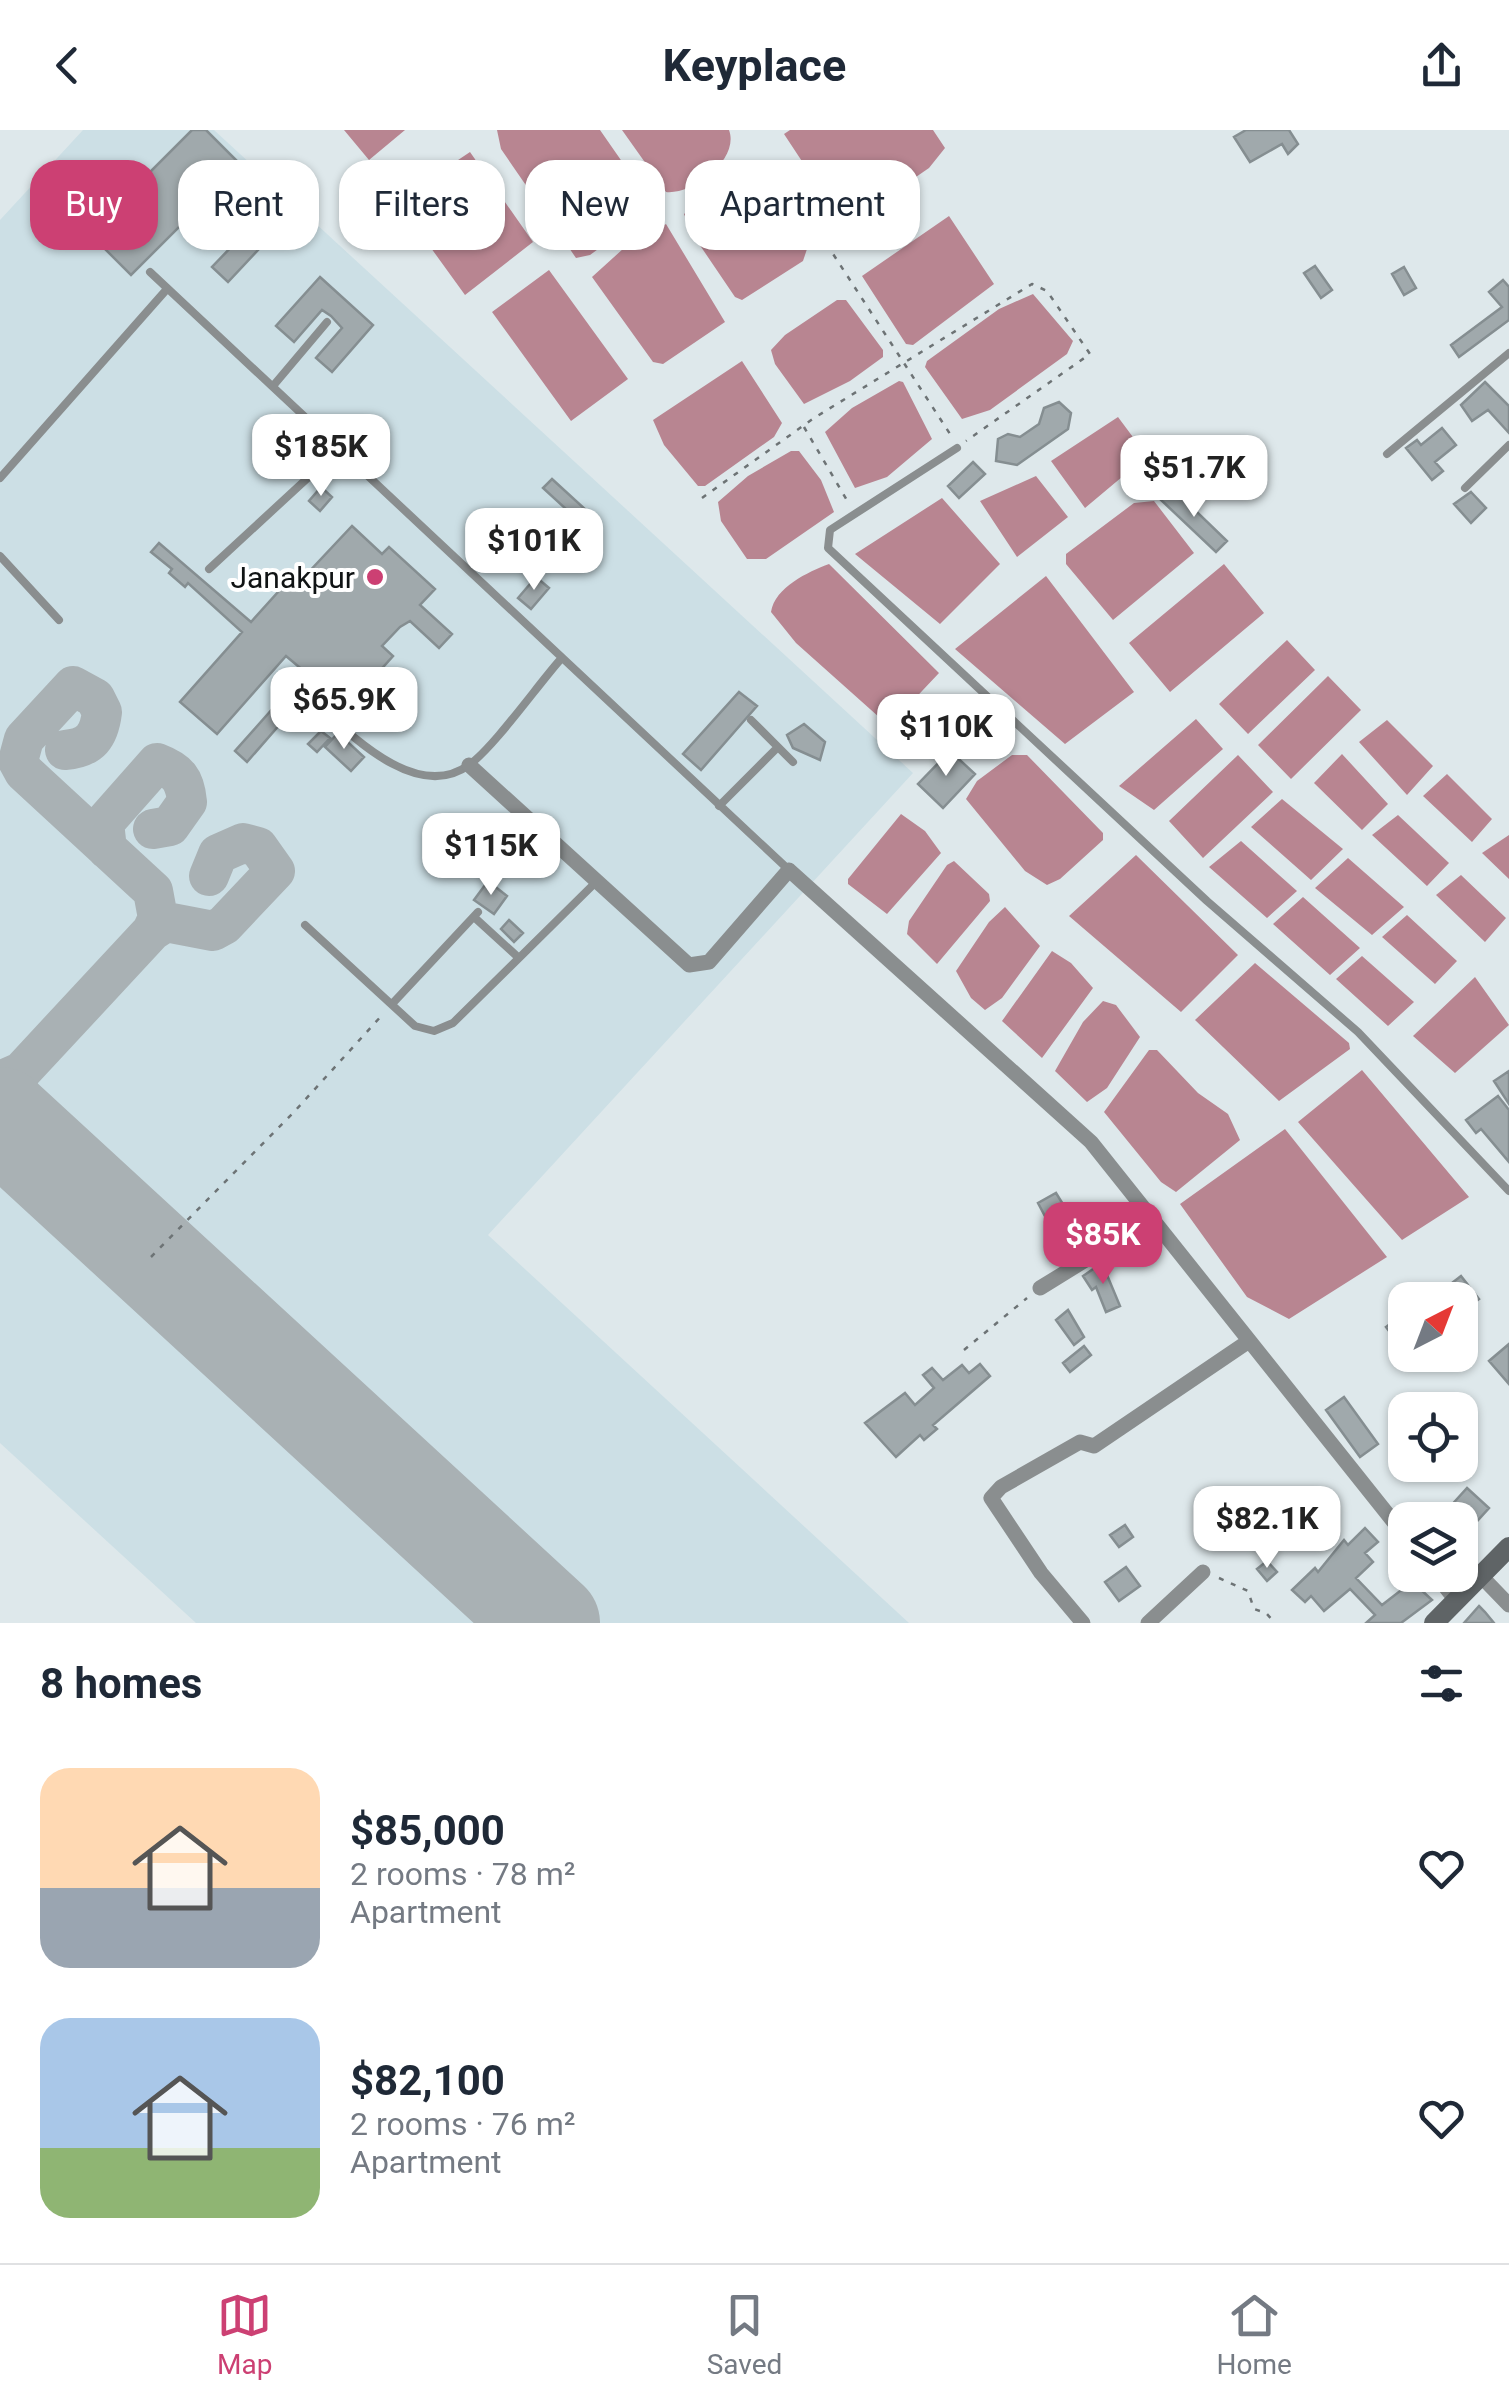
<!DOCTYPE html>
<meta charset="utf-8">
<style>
:root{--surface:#fff;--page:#f6f6f7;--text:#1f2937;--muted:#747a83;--line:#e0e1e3;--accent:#cc4073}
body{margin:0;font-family:Roboto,sans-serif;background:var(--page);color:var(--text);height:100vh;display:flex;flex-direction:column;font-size:38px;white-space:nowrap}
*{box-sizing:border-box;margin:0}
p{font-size:32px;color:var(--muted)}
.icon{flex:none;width:55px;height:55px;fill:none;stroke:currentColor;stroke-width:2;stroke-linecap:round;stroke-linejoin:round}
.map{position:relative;height:1493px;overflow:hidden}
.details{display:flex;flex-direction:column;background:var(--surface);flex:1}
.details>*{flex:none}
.top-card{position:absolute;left:30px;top:30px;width:1000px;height:90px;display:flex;gap:20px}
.needle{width:65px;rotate:42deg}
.tools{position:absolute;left:1388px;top:1152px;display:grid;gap:20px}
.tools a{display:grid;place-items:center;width:90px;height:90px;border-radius:20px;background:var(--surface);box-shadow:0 2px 8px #0004;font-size:50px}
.price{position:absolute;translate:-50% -85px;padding:0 22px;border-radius:20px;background:#fff;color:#222;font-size:32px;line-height:65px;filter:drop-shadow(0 2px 5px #0008)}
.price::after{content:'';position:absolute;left:50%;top:60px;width:30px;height:22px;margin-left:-15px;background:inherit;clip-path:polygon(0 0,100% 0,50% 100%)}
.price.current{background:var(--accent);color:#fff}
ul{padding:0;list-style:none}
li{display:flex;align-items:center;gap:30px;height:250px;padding:0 40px}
li span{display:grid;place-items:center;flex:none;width:280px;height:200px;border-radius:30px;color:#555}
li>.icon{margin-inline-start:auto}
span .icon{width:120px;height:120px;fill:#fffc;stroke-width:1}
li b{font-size:42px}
h2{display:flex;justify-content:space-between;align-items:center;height:120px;padding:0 40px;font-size:42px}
.tag{padding:0 35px;border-radius:30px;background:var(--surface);box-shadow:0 2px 8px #0004;font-size:35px;line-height:90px}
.tag.current{background:var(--accent);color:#fff}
header{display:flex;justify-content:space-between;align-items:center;height:130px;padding:0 40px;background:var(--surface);font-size:45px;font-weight:700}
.tabs{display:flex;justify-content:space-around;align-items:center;height:140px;border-top:2px solid var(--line);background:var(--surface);font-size:28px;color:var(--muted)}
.tabs a{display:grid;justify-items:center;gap:5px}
.tabs .current{color:var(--accent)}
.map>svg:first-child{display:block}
.built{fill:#ccdfe5}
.water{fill:#b88591}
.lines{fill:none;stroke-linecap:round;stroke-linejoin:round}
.taxiway{stroke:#a9b1b4;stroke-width:40}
.runway{stroke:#a9b1b4;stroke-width:102}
.building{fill:#a0a9ac;stroke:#858e91;stroke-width:2.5}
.path{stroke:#6d7375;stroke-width:2.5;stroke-dasharray:5 8;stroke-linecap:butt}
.service{stroke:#8a8e8f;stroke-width:8}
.minor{stroke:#8a8e8f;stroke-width:15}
.secondary{stroke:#5f6466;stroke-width:20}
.poi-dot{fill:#cc4073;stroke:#fff;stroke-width:4}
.labels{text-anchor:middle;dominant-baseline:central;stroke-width:8;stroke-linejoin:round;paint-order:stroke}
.poi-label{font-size:30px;fill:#101314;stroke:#fff;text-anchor:end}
</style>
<header><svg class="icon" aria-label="back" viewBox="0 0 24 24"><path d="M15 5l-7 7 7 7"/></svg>Keyplace<svg class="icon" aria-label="share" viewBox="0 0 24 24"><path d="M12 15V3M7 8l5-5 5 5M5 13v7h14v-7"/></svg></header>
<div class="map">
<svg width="1509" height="1493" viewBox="0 0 1509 1493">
<rect width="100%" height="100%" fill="#dee8eb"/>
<path class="built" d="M83,0H214L913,643L488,1105L909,1493H196L0,1313V90Z"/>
<path class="water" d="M344,0H405L369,30Z
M497,0H600L648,69L649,82L590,125L576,128L501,19Z
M622,0H729C740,29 693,65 666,62Z
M790,0H933L945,18L929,38L849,93L842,92L784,4Z
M470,22L533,112L465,165L397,71Z
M750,37L763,47L808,116L803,131L742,170L735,167L693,105L684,84Z
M949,86L994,154L913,215L906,214L862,146Z
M666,94L725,192L663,234L653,232L592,147L624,118Z
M549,140L628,249L571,291L492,182Z
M1033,164L1073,211L1067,224L990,280L962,289L925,237L927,231L999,179Z
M837,170H846L883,220V227L850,251L804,274L775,234L771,220L785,205Z
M742,231L782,293L774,307L705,356H698L664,315L653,290Z
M899,251L903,252L932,309L887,347L855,358L825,302L852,278Z
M1118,287L1147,326L1085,378L1051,331Z
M791,321H799L821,350L834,382L766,429H747L721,391L718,372L748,346Z
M1036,346L1068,387L1017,427L980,371Z
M942,368L1000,434L940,494L855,424Z
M1154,371L1194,423L1113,490L1066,434V424L1134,373Z
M829,434L939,543L889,596L796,513L771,482C775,457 808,442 829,434Z
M1224,434L1264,483L1170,562L1129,513Z
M1046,446L1134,562L1065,614L955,519Z
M1287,510L1315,540L1248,604L1219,574Z
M1328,546L1361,580L1291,649L1258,615Z
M1196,589L1223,619L1154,680L1119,656Z
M1387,590L1433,636L1407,665L1359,612Z
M1342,624L1388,674L1362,700L1314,653Z
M1012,625H1027L1103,703V710L1060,749L1047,755L1025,741L966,669L977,651Z
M1238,625L1273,662L1203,728L1169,691Z
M1447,644L1492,689L1472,712L1423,666Z
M1282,669L1343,719L1311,750L1251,697Z
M901,684L925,701L941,723L887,784L848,754V749Z
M1398,685L1449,733L1427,756L1372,705Z
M1509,705V749L1482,723Z
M1241,711L1297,761L1267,788L1209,737Z
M1136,725L1238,825L1181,882L1069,786Z
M1348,728L1404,777L1372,805L1315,758Z
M954,731L989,764L990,771L937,834L907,804L909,791L947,735Z
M1461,745L1506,788L1485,812L1436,765Z
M1303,767L1360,818L1330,845L1273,794Z
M1005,777L1040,816L1002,868L985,880L971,868L956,841L989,792Z
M1407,785L1457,831L1435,854L1382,807Z
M1052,821L1071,833L1093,858L1042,928L1002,891Z
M1362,826L1414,872L1388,896L1336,849Z
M1255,833L1349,913L1350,919L1279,971L1195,890Z
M1475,847L1509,895L1455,943L1413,906Z
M1103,871L1116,875L1140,907L1107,958L1087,972L1055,941L1083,892Z
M1149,920H1157L1198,963L1228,984L1240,1010L1176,1062L1161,1052L1104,982Z
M1362,940L1469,1067L1402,1110L1298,992Z
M1285,999L1387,1127L1289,1189L1247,1167L1180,1074Z"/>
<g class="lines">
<path class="taxiway" d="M107,719L104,693L157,633C178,641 185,649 187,672L170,696L153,699
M152,801L166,792L213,801L224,795L275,741L258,717L243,713L218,724L209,746
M21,942C9,967 13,987 25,1012
M0,951L21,942L152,801L158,788L153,761L24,642L18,631L24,609L73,556L95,568L102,582C99,606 91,618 65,620"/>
<path class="runway" d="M0,988L549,1493"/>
</g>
<path class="building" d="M192,0H206L241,35L131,145L89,103Z
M1246,0H1289L1298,14L1288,24L1282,14L1250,32L1234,7Z
M258,89L273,104L228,152L212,137Z
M1315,136L1332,160L1321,168L1304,143Z
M1404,137L1416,158L1404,165L1392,144Z
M320,147L373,195L332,242L316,228L342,198L331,186L322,180L294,212L276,196Z
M1503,150L1509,157V190L1459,227L1451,215L1502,177L1489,162Z
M1485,252L1509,276V303L1488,280L1472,291L1461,275Z
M1059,272L1071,283L1068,299L1017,335L996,331L998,309L1008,304L1020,307L1039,294L1044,278Z
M1442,298L1456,315L1435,332L1443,341L1432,350L1406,318L1417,310L1421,315Z
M973,332L985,344L959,368L948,356Z
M552,349L587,381L578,390L543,358Z
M321,357L332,367L320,381L309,371Z
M1172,358L1227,411L1216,422L1160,369Z
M1471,362L1486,378L1471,393L1454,374Z
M352,396L382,424L389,417L435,459L420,475L452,504L439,518L410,491L400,497L382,516L393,526L350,574L321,548L303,567L318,586L311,594L295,577L247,632L235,621L305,542L286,526L217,604L180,572L242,502L188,453L185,457L169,443L172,439L151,422L159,413L251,492L297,441L304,447Z
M536,447L549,458L531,479L518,468Z
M739,562L757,576L701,640L683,624Z
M923,576L943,594L916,626L895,608Z
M804,594L825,612L820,630L793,618L787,605Z
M321,601L330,608L317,622L308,614Z
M338,603L364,627L351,641L325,617Z
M950,621L975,644L943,678L918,654Z
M488,751L507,766L494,784L474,770Z
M509,790L523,803L514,812L501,799Z
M1509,941V974L1494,951Z
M1498,966L1509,980V1032L1481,999L1476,1003L1466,990Z
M1056,1063L1066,1079L1047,1090L1038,1073Z
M1143,1108L1147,1113L1128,1128L1122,1121Z
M1102,1133L1120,1176L1106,1182L1096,1157L1092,1160L1083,1146Z
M1461,1146L1479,1169L1460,1184V1170H1430Z
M1068,1180L1084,1207L1074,1215L1056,1190Z
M1405,1183V1222L1386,1197Z
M1509,1214V1254L1489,1231Z
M1084,1216L1091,1225L1070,1242L1063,1233Z
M1407,1225H1436L1417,1239Z
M980,1234L990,1246L933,1295L937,1299L924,1310L920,1305L896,1327L865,1293L905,1263L915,1275L934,1258L923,1245L932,1238L943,1250L962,1235L969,1243Z
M1344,1267L1378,1314L1360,1327L1326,1280Z
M1467,1358L1489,1378L1460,1410V1390H1438Z
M1125,1395L1133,1407L1119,1417L1110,1405Z
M1365,1398L1378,1412L1365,1423L1373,1432L1356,1448L1382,1475L1404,1458L1390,1445L1405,1430V1445L1432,1470L1401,1493H1366L1375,1485L1350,1459L1324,1481L1311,1466L1305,1472L1292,1460L1315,1438L1318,1442L1344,1410L1348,1415Z
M1267,1431L1277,1442L1267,1451L1257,1439Z
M1126,1437L1140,1456L1119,1471L1105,1452Z
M1479,1476L1485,1482L1494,1493H1464Z"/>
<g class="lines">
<path class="path" d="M798,70L952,307
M804,297L848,372
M702,368L814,288L1032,154L1047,161L1090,224L966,311
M151,1127L294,982L384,883
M964,1220L1027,1168
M1219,1448L1248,1461L1254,1479L1266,1483L1275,1493"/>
<path class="service" d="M150,142L789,740
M273,256L327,192
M957,318L830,400L828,418L1207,771L1358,902L1509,1061
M1387,324L1509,223
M0,348L167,159
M1465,358L1509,315
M0,426L59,490
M209,439L338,320
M310,568C347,601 415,674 469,635C494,617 537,556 560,530
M751,590L793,632
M719,676L778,617
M474,787L519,828
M305,795L415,896L434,901L453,893L597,751
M392,874L478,782"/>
<path class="minor" d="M469,635L689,835L709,832L789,740L1091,1012L1405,1406
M1040,1158L1152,1089
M1436,1445L1455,1469
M1480,1445L1509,1475
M1083,1493L1041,1443L991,1368L1001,1357L1080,1312L1094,1316L1249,1211
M1148,1493L1203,1442"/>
<path class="secondary" d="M1434,1493L1509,1417"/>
</g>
<circle class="poi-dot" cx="375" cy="447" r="10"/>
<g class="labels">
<g class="poi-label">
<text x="355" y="447">Janakpur</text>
</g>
</g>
</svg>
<div class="tools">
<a><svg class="needle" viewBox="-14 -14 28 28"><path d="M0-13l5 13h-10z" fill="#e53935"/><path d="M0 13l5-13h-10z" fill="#747a83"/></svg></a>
<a><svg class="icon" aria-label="locate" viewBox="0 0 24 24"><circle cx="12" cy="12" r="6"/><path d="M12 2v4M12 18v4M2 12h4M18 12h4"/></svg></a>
<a><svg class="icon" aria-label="layers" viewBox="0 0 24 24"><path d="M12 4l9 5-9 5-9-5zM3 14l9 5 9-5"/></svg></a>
</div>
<b class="price" style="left:321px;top:369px">$185K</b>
<b class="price" style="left:1194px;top:390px">$51.7K</b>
<b class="price" style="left:534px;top:463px">$101K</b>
<b class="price" style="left:344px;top:622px">$65.9K</b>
<b class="price" style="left:946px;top:649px">$110K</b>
<b class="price" style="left:491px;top:768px">$115K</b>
<b class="price current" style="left:1103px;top:1157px">$85K</b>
<b class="price" style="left:1267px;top:1441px">$82.1K</b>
<div class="top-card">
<a class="tag current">Buy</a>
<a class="tag">Rent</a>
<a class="tag">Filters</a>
<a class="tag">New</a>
<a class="tag">Apartment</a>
</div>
</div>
<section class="details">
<h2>8 homes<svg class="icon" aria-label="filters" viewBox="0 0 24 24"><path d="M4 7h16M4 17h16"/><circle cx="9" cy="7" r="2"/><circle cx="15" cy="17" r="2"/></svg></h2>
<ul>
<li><span style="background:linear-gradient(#ffd9b3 60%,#9aa5b1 0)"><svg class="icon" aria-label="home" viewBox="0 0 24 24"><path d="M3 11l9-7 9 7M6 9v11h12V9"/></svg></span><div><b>$85,000</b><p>2 rooms · 78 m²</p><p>Apartment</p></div><svg class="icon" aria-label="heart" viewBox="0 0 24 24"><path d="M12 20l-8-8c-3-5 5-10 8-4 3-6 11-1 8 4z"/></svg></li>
<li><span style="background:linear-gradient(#a9c7e8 65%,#8fb573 0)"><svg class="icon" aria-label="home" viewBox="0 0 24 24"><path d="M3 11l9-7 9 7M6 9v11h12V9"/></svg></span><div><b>$82,100</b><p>2 rooms · 76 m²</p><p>Apartment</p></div><svg class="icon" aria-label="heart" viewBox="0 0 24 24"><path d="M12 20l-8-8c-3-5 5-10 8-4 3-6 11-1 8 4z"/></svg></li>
</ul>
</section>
<nav class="tabs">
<a class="current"><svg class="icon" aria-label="map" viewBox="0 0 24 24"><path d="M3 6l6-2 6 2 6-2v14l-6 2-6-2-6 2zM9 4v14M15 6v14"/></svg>Map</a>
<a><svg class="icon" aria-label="saved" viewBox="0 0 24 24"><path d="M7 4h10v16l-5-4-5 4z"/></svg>Saved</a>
<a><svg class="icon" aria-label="home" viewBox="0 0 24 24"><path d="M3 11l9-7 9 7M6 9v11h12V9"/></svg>Home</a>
</nav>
